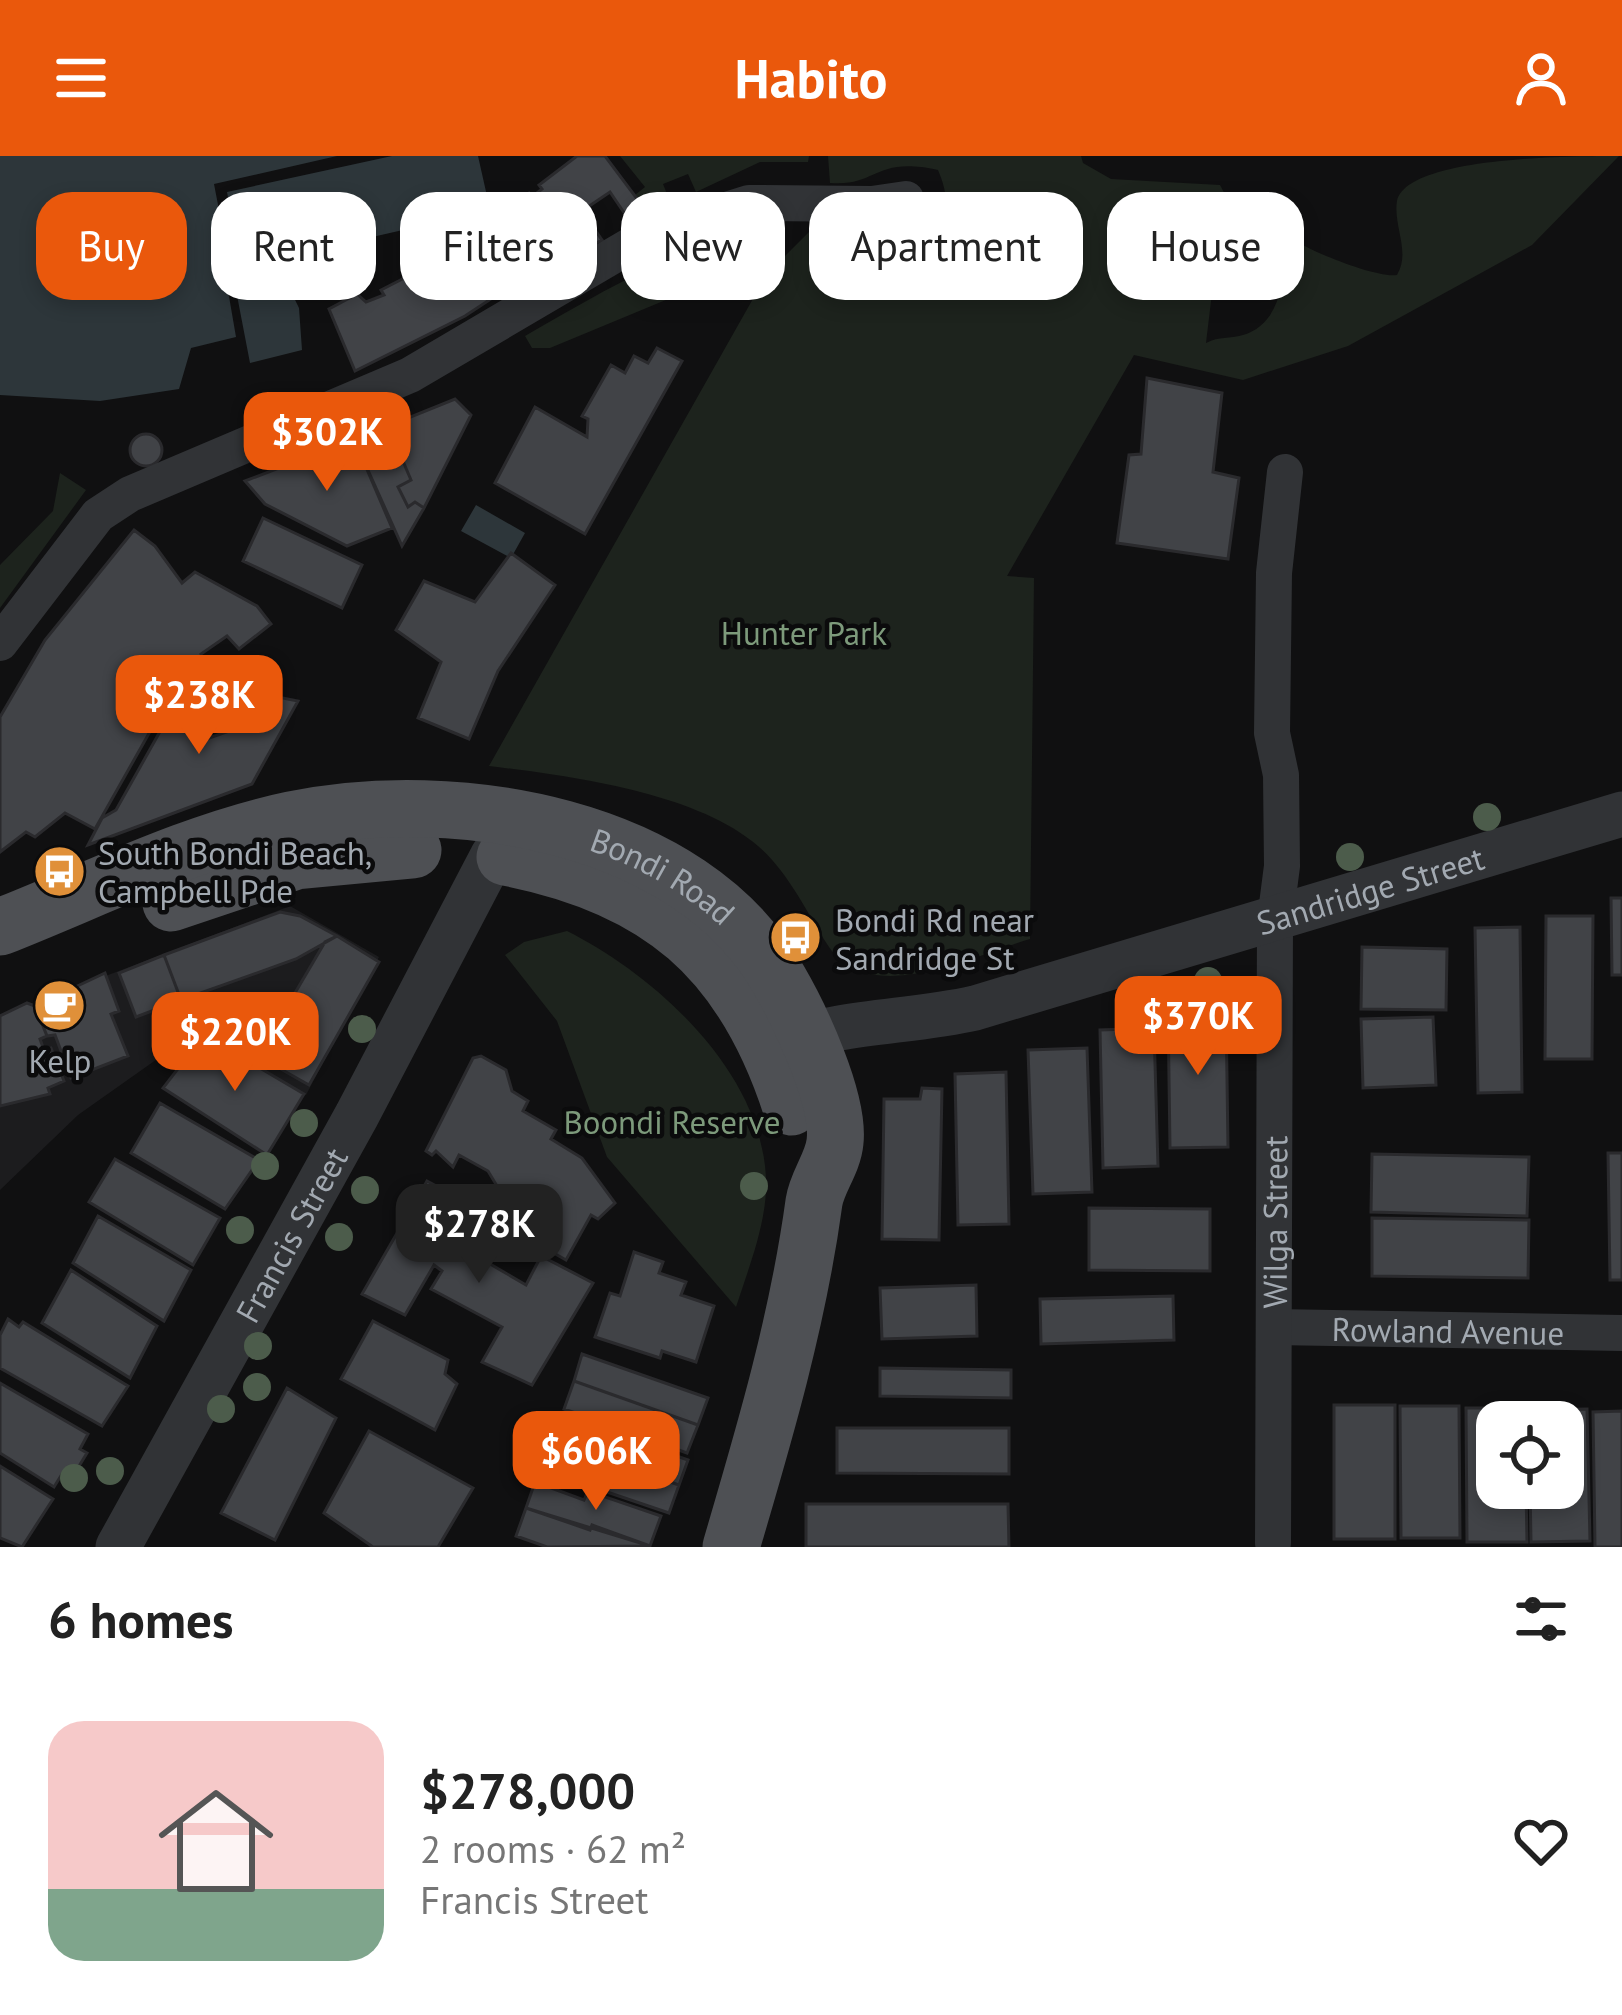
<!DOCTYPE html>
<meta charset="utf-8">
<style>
:root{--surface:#fff;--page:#f6f6f6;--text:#222;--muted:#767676;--accent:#ea580c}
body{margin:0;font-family:"PT Sans",sans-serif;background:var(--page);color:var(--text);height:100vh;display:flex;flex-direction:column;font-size:45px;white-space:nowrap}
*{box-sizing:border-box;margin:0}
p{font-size:39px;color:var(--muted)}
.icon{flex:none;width:66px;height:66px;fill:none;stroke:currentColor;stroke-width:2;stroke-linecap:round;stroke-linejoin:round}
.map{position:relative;height:1391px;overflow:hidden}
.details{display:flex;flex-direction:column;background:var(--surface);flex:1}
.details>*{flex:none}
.guide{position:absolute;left:36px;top:36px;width:1551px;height:108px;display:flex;gap:24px}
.tools{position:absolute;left:1476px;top:1245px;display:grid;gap:24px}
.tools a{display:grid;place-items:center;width:108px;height:108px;border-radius:24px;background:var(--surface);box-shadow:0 6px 18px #0003;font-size:60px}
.price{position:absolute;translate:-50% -102px;padding:0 27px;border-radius:24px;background:var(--accent);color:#fff;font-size:39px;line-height:78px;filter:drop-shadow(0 3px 6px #0008)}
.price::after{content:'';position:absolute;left:50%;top:72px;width:36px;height:27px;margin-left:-18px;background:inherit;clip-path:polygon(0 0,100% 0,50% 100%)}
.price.selected{background:#222;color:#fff}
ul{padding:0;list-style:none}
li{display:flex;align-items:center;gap:36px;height:300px;padding:0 48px}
li span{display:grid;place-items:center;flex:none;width:336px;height:240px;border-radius:36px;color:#555}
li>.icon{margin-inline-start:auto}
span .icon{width:144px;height:144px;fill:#fffc;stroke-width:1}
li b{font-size:51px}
h2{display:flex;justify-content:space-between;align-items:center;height:144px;padding:0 48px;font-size:51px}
.pill{padding:0 42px;border-radius:36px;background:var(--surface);box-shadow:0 6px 18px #0003;font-size:42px;line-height:108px}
.pill.selected{background:var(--accent);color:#fff}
header{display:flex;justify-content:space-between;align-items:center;height:156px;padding:0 48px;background:var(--accent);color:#fff;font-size:54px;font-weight:700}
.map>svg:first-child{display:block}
.built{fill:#1c1c1e}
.green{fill:#1d231d}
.water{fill:#2d363a}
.building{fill:#414347;stroke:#2a2a2d;stroke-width:3}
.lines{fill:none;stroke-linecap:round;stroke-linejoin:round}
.minor{stroke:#313336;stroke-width:36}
.tertiary{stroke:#313336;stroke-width:45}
.primary{stroke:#4e5054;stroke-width:57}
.tree{fill:#4c5c4b}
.labels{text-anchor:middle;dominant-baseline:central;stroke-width:9;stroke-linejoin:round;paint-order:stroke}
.park-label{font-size:33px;fill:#7d9a7b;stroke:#0b0b0c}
.poi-label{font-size:33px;fill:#a2a9b1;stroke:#0b0b0c;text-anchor:start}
.street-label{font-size:33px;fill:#a2a9b1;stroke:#0b0b0c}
</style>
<header><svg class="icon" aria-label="menu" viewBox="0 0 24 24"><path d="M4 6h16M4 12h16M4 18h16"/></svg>Habito<svg class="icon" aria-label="person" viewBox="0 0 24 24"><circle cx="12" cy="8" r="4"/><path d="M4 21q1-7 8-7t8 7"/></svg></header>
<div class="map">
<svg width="1622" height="1391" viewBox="0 0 1622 1391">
<rect width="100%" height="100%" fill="#101011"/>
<path class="built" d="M290,750L379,801L306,939L194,877L78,959L0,1034V860Z"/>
<path class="green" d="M620,0H809L808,6H760L696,36L688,18L663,28L669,43L647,56L635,39L645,31Z
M828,0H1081L1083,7L1111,23L1220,29L1230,48L1218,87L1206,187C1220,180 1229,183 1243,179C1281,168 1286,120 1283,89L1299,87C1318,98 1377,122 1397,119C1411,96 1393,70 1397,45C1407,0 1576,0 1619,0L1532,89L1348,190L1243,224L1134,199L1007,420L1034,422L1030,783C973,800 868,854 827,788C806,755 788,716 758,690C695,636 570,620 489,610L767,118L809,76C860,79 977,105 938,14C873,0 878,31 830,27Z
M769,77L771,81L704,108L673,141L550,192H532L525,180C604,135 678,88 769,77Z
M60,317L86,334L0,452V409L53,355Z
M567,775C659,821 770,923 766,1035C764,1074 748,1114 736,1151L607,1001L557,865L505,799L524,786Z"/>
<path class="water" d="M0,0H337L214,28L231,116L226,123L236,181L191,192L179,233L100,245L0,239Z
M392,0H478L489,49L473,58L241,111L227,36Z
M279,111L299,152L302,194L250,207L235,129L241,121Z
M476,349L525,377L511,402L461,375Z"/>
<path class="building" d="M577,0H605L647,56L631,67L610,36L582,55L602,84L571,100L567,95L509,137L506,133L465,160L355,215L329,153L357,138L366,146L384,139L381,134L441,103L529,37L532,41L542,33L539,29Z
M657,192L682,205L585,378L495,327L535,251L587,281L588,263L582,260L611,209L625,217L634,200L648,207Z
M1147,222L1222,237L1213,316L1239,322L1228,403L1117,387L1129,299L1141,298Z
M455,243L471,259L424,352L415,346L408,351L398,331L411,324L388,270Z
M388,270L411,324L398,331L408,351L415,346L424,352L402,390L354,283Z
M130 294a16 16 0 1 1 32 0a16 16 0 1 1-32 0Z
M354,283L392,372L347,390L265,348L245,325Z
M263,362L362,409L342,452L243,405Z
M134,374L155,390L182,427L195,416L257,450L271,468L239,493L227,480L201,498L207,514L178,526L95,673L65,657L35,681L26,676L0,696V561L45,484Z
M511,397L555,429L498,515L469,583L418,562L441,506L396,474L424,425L475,446Z
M208,527L235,531L209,582L232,574L253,536L298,545L252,628L88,689L102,662L116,654L181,538Z
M1611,742H1622V819H1612Z
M280,756L300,760L337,780L296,803L181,844L164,799Z
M1546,760H1593L1592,903H1545Z
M1520,771L1522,936L1478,937L1475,772Z
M337,780L379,806L309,929L233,886L248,860L272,876L325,786Z
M1362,791L1447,793L1446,854L1361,853Z
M164,799L181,844L166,850L174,872L161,877L152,855L136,861L119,817Z
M105,817L119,855L111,858L128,900L71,922L55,879L47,880L35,850Z
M27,847L35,850L47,880L40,883L44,894L51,892L64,925L48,932L50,938L0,950V860Z
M1226,852L1228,991L1170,992L1168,853Z
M1433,861L1436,929L1363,932L1361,863Z
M1154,872L1158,1010L1103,1012L1100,874Z
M204,879L304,938L267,999L163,932Z
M1087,892L1092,1036L1033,1038L1028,894Z
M481,900L506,914L512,935L528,945L523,955L556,974L551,983L582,1002L615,1047L598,1063L591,1059L566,1104L552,1096L559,1078L509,1054L514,1043L500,1035L488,1015L459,999L453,1011L436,995L432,999L426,995L473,902Z
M1006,916L1009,1068L958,1069L955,918Z
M922,932L942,933L939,1084L882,1083L884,943H920Z
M160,947L259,1004L225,1053L131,997Z
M1608,997H1622V1124H1610Z
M1372,998L1529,1001L1527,1060L1371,1056Z
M115,1003L220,1062L193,1109L89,1046Z
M427,1025L468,1047L444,1095L449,1099L456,1088L526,1129L541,1100L593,1127L532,1229L482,1206L502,1171L431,1133L442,1115L434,1109L405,1159L362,1138Z
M1089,1052L1210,1053V1115L1089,1114Z
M98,1060L191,1114L164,1165L73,1107Z
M1372,1062L1529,1064L1528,1122L1372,1120Z
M634,1096L663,1106L659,1117L686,1126L681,1139L714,1150L696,1206L662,1195L660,1202L595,1181L610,1137L620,1140Z
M71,1114L157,1170L130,1222L42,1167Z
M976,1129L977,1180L882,1183L880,1132Z
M1173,1140L1174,1184L1041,1188L1040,1143Z
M8,1163L19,1171L23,1166L128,1230L102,1270L0,1212V1179Z
M373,1165L448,1204L445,1218L457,1228L435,1274L341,1223Z
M582,1198L708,1242L698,1269L574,1225Z
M880,1212L1011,1214V1242L880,1240Z
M574,1225L698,1269L687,1297L564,1253Z
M0,1227L88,1278L80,1293L87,1297L70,1325L62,1318L54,1331L0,1297Z
M287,1232L336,1262L275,1384L221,1357Z
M1334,1249H1395V1383H1334Z
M1400,1250H1459L1460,1382H1401Z
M1466,1252H1525V1266H1497V1332H1526L1527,1386H1467Z
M1587,1253L1590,1385L1531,1386L1530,1332H1563V1266H1529V1254Z
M1622,1255V1391H1595L1593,1256Z
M564,1260L688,1304L679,1329L555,1287Z
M837,1272H1009V1318L837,1317Z
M369,1275L473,1332L438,1391H373L324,1357Z
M555,1287L679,1329L669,1357L545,1315Z
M0,1310L53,1343L22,1391L0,1382Z
M535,1326L584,1344L588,1335L661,1360L650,1390L526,1352Z
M806,1348H1008L1009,1391H806Z
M526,1352L590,1374L592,1369L650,1390L547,1391L516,1380Z"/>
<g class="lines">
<g class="minor">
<path d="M0,487L98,359L130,338L410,219L650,78L749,47L872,48L906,43"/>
<path id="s1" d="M1274,1171L1622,1177"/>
<path id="s2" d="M1273,1387L1275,764L1282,710L1281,619L1272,577L1274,417L1285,316"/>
</g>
<g class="tertiary">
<path id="s3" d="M779,888C843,864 909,867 975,852L1622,658"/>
<path id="s4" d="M118,1391L357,959L493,699"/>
</g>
<g class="primary">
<path d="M505,701C657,730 743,802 791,951"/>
<path d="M171,747L296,705L413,694"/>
<path id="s5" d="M0,771C94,734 191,685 291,664C454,630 692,668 779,824C800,860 840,944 835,986C833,1007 817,1026 814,1046C798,1164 765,1276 731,1391"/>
</g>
</g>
<g class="tree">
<circle cx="1487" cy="661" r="14"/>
<circle cx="1350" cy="701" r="14"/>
<circle cx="1208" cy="825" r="14"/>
<circle cx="1179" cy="836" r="14"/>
<circle cx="362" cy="873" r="14"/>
<circle cx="304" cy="967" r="14"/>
<circle cx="265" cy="1010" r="14"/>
<circle cx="754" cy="1030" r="14"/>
<circle cx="365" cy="1034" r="14"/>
<circle cx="240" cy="1074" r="14"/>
<circle cx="339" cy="1081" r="14"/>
<circle cx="258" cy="1190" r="14"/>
<circle cx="257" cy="1231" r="14"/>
<circle cx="221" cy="1253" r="14"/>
<circle cx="110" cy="1315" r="14"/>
<circle cx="74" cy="1322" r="14"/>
</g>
<defs>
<symbol id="bus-disc" viewBox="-11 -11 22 22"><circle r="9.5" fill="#e09039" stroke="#0b0b0c"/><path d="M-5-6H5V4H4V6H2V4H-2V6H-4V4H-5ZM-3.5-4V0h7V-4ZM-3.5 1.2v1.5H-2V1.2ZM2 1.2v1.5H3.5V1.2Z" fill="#fff"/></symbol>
<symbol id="cafe-disc" viewBox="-11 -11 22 22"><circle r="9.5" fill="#e09039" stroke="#0b0b0c"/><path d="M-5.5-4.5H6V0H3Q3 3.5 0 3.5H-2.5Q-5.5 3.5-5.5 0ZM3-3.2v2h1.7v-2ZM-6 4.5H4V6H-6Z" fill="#fff"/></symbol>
</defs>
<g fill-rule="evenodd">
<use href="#bus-disc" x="30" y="686" width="59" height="59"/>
<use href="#bus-disc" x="766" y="752" width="59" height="59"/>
<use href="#cafe-disc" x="30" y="820" width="59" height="59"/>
</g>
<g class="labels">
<g class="park-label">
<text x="804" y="476">Hunter Park</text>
<text x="672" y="965">Boondi Reserve</text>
</g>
<g class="poi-label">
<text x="98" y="696">South Bondi Beach,<tspan x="98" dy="38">Campbell Pde</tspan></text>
<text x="835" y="763">Bondi Rd near<tspan x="835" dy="38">Sandridge St</tspan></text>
<text x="60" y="904" text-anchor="middle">Kelp</text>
</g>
<g class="street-label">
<text stroke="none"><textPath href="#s5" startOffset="696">Bondi Road</textPath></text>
<text stroke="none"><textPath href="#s3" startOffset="612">Sandridge Street</textPath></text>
<text stroke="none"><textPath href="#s2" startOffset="321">Wilga Street</textPath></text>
<text stroke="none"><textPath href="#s4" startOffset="357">Francis Street</textPath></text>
<text stroke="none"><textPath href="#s1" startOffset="174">Rowland Avenue</textPath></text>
</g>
</g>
</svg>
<div class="tools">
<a><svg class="icon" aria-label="locate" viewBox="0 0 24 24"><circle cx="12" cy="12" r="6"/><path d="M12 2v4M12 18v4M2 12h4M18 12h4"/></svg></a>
</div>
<b class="price" style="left:327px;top:338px">$302K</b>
<b class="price" style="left:199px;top:601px">$238K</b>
<b class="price" style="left:1198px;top:922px">$370K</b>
<b class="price" style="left:235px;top:938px">$220K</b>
<b class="price selected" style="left:479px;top:1130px">$278K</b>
<b class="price" style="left:596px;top:1357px">$606K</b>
<div class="guide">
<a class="pill selected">Buy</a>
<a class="pill">Rent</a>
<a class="pill">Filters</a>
<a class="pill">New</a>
<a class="pill">Apartment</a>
<a class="pill">House</a>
</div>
</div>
<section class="details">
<h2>6 homes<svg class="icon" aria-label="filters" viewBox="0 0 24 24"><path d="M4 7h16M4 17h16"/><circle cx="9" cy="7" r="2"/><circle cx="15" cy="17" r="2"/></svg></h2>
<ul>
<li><span style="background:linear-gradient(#f6c9c9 70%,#7fa58c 0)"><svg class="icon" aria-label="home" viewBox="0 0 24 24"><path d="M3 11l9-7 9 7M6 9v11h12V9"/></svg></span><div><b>$278,000</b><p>2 rooms · 62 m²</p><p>Francis Street</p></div><svg class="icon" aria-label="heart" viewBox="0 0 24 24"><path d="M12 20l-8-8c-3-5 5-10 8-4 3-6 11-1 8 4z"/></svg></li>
</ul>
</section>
